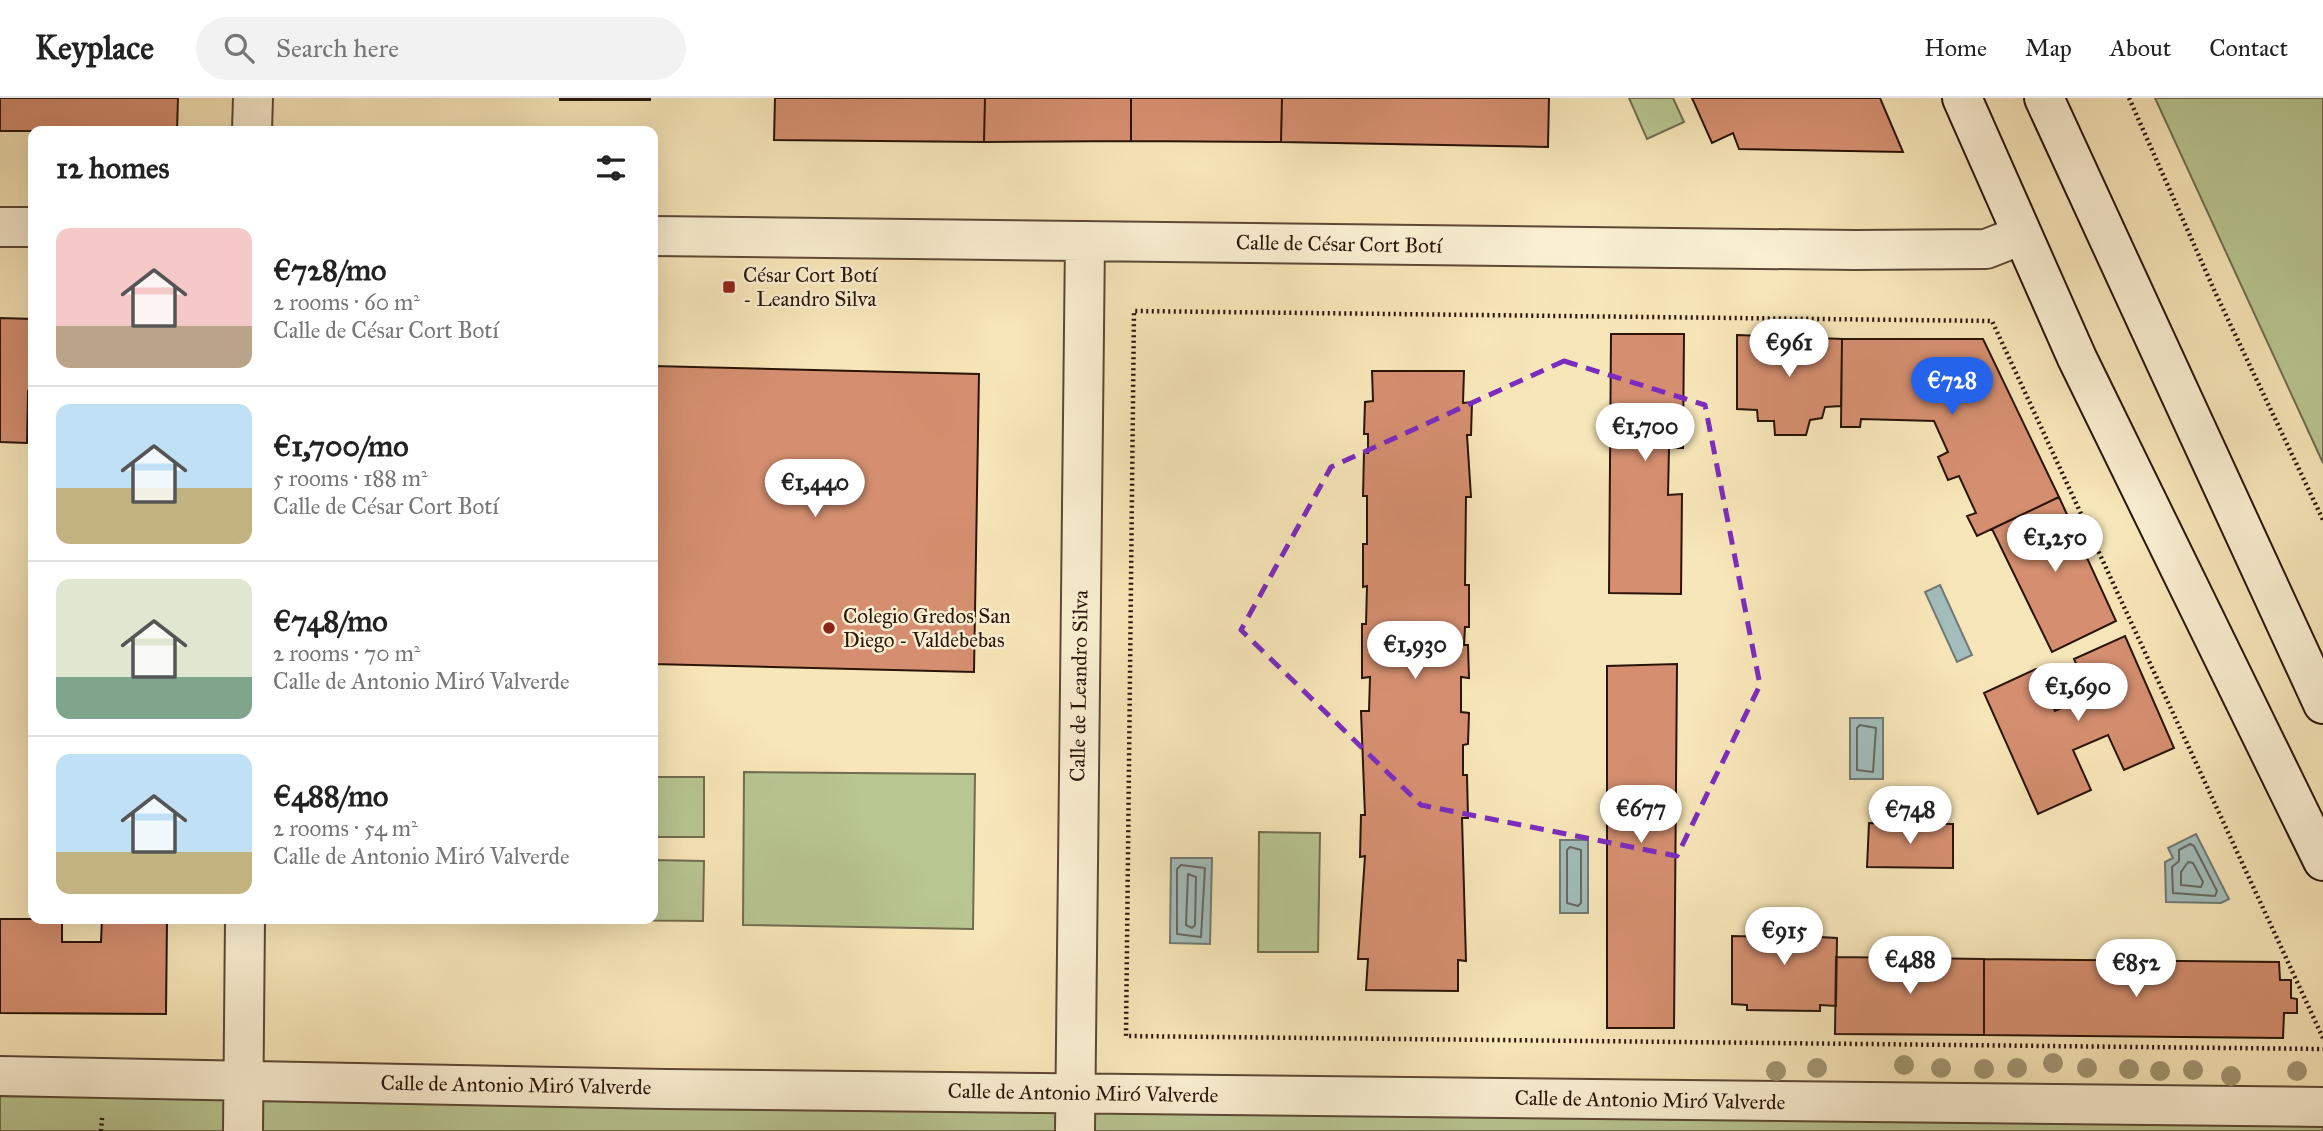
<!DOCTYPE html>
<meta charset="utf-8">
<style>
:root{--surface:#fff;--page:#f2f2f2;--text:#222;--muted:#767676;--line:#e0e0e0;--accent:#2563eb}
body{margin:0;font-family:"IM FELL Great Primer",serif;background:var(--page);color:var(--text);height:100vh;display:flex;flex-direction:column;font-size:26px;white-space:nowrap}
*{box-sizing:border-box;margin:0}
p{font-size:23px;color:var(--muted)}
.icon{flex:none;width:38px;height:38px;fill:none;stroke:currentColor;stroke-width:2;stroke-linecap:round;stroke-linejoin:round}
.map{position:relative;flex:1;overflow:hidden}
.drawer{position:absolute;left:28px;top:28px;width:630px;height:798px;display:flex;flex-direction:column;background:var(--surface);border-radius:14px;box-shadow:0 7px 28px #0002}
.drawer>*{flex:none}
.price{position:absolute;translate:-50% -60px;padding:0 16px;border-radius:24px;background:#fff;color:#222;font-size:23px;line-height:46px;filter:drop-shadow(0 2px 4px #0008)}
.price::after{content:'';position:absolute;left:50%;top:42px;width:21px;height:16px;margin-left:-10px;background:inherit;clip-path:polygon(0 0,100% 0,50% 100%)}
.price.current{background:var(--accent);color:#fff}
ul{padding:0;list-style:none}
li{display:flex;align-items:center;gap:21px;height:175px;padding:0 28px}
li+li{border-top:2px solid var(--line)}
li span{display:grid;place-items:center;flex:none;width:196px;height:140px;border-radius:14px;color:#555}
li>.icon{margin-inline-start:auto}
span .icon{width:84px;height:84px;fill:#fffc;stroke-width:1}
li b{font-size:30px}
h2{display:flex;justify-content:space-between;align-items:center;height:84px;padding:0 28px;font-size:30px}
header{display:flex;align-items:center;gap:42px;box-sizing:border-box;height:98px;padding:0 35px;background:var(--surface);border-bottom:2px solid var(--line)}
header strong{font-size:33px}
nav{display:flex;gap:38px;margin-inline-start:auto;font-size:24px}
.search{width:490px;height:63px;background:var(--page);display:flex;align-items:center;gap:18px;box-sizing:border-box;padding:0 24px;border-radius:38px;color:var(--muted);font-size:26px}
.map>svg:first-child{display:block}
.green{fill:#b8c692;stroke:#716d4e;stroke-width:2}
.water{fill:#a2bdbb;stroke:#727974;stroke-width:2}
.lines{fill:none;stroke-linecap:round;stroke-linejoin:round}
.shore{stroke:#666862;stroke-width:2}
.building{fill:#d58f70;stroke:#2a1409;stroke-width:2}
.street-casing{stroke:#5d4835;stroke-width:42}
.secondary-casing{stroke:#2a1409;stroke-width:42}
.path{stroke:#2a1409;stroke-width:4.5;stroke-dasharray:2 3.5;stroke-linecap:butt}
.street{stroke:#faefd2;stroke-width:38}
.secondary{stroke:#faefd2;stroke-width:38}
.tree{fill:#a29573}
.marked{fill:none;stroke:#7b2cbf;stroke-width:5;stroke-dasharray:14 9;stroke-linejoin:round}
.poi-dot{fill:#8f2418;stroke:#faefd2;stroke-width:2.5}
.labels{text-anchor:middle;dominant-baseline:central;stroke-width:5;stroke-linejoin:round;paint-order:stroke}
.street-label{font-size:21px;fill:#2a1409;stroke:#faefd2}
.poi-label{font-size:21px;fill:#2a1409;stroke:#faefd2;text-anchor:start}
</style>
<header>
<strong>Keyplace</strong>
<div class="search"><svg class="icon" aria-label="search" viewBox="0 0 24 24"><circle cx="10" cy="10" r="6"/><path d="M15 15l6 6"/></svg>Search here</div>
<nav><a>Home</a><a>Map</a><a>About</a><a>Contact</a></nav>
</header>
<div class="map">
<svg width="2323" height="1033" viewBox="0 0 2323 1033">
<rect width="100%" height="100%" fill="#f7e6b9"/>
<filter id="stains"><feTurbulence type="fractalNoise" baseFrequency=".00286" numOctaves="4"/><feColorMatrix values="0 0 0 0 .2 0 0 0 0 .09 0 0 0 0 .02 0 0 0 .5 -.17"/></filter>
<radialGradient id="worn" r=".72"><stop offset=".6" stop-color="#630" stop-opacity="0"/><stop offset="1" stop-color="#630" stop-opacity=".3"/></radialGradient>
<path class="green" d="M1629,0H1673L1684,24L1647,41Z
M2155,0H2323V365Z
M744,674L975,676L973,831L743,827Z
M653,679H704V739H653Z
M1259,734L1320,735L1318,854H1258Z
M653,762L704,763L703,823L599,822L653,821Z
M0,998L2323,1023V1033H0Z"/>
<path class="water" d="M1940,487L1972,557L1957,564L1925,494Z
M1850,620H1883V681H1850Z
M2196,736L2229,801L2221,805L2166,804L2165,764L2173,760L2168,750Z
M1560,742H1588V815H1560Z
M1171,760H1212L1210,846L1170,845Z"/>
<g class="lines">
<path class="shore" d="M1860,627L1876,630L1873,674L1857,672V630Z
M2190,746L2194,748L2217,793L2215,798L2173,795L2172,769L2179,763V752Z
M1570,749L1581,752V805L1578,808L1567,805V752Z
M2188,764L2193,765L2203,784L2201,789L2181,787V774Z
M1181,767L1205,770L1201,839L1177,836V771Z
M1188,776L1196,779L1195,827L1192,830L1186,827Z"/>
</g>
<path class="building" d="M0,0H178L177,33H0Z
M560,0H650V2H560Z
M775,0H985L984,44L774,42Z
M985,0H1131V43L984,44Z
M1131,0H1282L1281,44L1131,43Z
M1282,0H1549L1548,49L1281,44Z
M1692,0H1880L1903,54L1739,51L1733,35L1712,45Z
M0,220L33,221V293H28L27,345L0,344Z
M1611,236H1684L1683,350H1669L1668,397L1682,396L1681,496L1609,495Z
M1737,237L1842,241L1841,308L1825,309L1822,320L1810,322L1806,337H1775L1774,323H1758L1757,312L1737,311Z
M1842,241H1983L2059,399L1977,438L1967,418L1976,415L1959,378L1948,382L1938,359L1948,354L1934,323L1861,321L1860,329H1841Z
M653,268L979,276L974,574L653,566Z
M1372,273H1464L1463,305L1472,304L1471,337H1467L1471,399H1466L1465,487H1469V529H1465L1464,547H1468L1469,580L1461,579V614L1469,615L1468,646L1463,647V677H1467L1468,720H1462L1466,863L1458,862V893L1366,892L1368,861H1358L1365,758L1360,759L1361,717H1365L1361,613H1369L1370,579L1362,580V526H1366L1367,488L1363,489V446H1367V398H1363L1364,355H1368V336H1364L1365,304L1373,303Z
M2059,399L2116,523L2052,554L1992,431Z
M2125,538L2174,650L2124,672L2108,637L2073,652L2091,692L2038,716L1984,595L2036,571L2055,613L2090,597L2074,561Z
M1677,566L1674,930H1607V568Z
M1869,725L1953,726V770L1867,769Z
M1769,810H1801L1800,838L1837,840L1836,908L1820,907V913L1747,912V907L1732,906V838L1769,839Z
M0,821H62V844H101L102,821H167L166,916L0,915Z
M1836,859L1984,861V937L1835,936Z
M1984,861L2279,864L2280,882H2291V900L2297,901V915H2284L2283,940L1984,937Z"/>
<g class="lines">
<defs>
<path id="street" d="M252,33L253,0
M0,129H33
M653,138L1855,152L1986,151L2022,137
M0,978L666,991L2323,1009
M243,1033L245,821
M1075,1033L1085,143"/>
<path id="secondary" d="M1962,0L2077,260L2323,763
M2044,0L2323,606"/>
</defs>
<use href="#street" class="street-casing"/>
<use href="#secondary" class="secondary-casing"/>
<path class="path" d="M2129,0L2215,194L2323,422
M2323,940L1992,223L1134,213L1126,938L2323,951
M101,1033L102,1020"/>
<use href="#street" class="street"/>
<use href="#secondary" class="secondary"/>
</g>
<g class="tree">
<circle cx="2053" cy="965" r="10"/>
<circle cx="1904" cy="967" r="10"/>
<circle cx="1817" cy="970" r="10"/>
<circle cx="1941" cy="970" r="10"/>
<circle cx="2017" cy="970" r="10"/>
<circle cx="2087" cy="970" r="10"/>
<circle cx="1984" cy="971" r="10"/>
<circle cx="2129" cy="971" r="10"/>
<circle cx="2193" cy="972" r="10"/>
<circle cx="1776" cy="973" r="10"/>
<circle cx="2160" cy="973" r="10"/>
<circle cx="2297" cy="973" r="10"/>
<circle cx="2231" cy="978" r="10"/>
</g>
<path class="marked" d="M1564,263L1705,307L1760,587L1677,758L1421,707L1241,532L1331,369Z"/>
<g class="poi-dot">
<rect x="722" y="182" width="14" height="14" rx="3.5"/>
<circle cx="829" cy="530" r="7"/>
</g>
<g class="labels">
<g class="street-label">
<text transform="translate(1339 146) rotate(1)">Calle de César Cort Botí</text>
<text transform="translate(1079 588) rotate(-89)">Calle de Leandro Silva</text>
<text transform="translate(516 987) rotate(1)">Calle de Antonio Miró Valverde</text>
<text transform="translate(1083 995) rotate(1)">Calle de Antonio Miró Valverde</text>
<text transform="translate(1650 1002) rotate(1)">Calle de Antonio Miró Valverde</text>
</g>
<g class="poi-label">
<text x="743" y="177">César Cort Botí<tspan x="743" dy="24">- Leandro Silva</tspan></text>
<text x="843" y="518">Colegio Gredos San<tspan x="843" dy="24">Diego - Valdebebas</tspan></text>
</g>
</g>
<rect width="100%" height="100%" filter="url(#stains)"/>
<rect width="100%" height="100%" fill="url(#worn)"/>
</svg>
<b class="price" style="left:1789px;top:281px">€961</b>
<b class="price current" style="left:1952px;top:319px">€728</b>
<b class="price" style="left:1645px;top:365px">€1,700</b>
<b class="price" style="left:815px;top:421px">€1,440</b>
<b class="price" style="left:2055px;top:476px">€1,250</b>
<b class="price" style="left:1415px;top:583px">€1,930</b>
<b class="price" style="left:2078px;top:625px">€1,690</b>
<b class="price" style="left:1641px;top:747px">€677</b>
<b class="price" style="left:1910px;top:748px">€748</b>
<b class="price" style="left:1784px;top:869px">€915</b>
<b class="price" style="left:1910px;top:898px">€488</b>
<b class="price" style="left:2136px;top:901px">€852</b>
<section class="drawer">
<h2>12 homes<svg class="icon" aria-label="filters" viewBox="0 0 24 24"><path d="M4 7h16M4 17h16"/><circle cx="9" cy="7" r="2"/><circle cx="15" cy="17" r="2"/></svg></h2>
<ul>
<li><span style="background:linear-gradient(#f6c9c9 70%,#b9a48a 0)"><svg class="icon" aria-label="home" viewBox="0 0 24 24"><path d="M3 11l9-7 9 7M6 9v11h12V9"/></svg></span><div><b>€728/mo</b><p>2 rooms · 60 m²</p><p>Calle de César Cort Botí</p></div></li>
<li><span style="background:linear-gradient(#bfe0f5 60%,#c2b280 0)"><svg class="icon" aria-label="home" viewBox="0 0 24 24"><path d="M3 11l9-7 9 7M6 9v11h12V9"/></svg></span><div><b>€1,700/mo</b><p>5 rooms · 188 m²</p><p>Calle de César Cort Botí</p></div></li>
<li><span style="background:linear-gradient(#dfe7d0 70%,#7fa58c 0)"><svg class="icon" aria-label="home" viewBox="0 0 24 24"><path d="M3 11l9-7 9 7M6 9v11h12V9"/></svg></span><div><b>€748/mo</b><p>2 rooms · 70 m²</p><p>Calle de Antonio Miró Valverde</p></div></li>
<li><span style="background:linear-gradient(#bfe0f5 70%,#c2b280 0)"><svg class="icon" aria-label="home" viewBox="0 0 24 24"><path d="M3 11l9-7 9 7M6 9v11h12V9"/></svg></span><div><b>€488/mo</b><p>2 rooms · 54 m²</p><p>Calle de Antonio Miró Valverde</p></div></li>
</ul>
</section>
</div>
